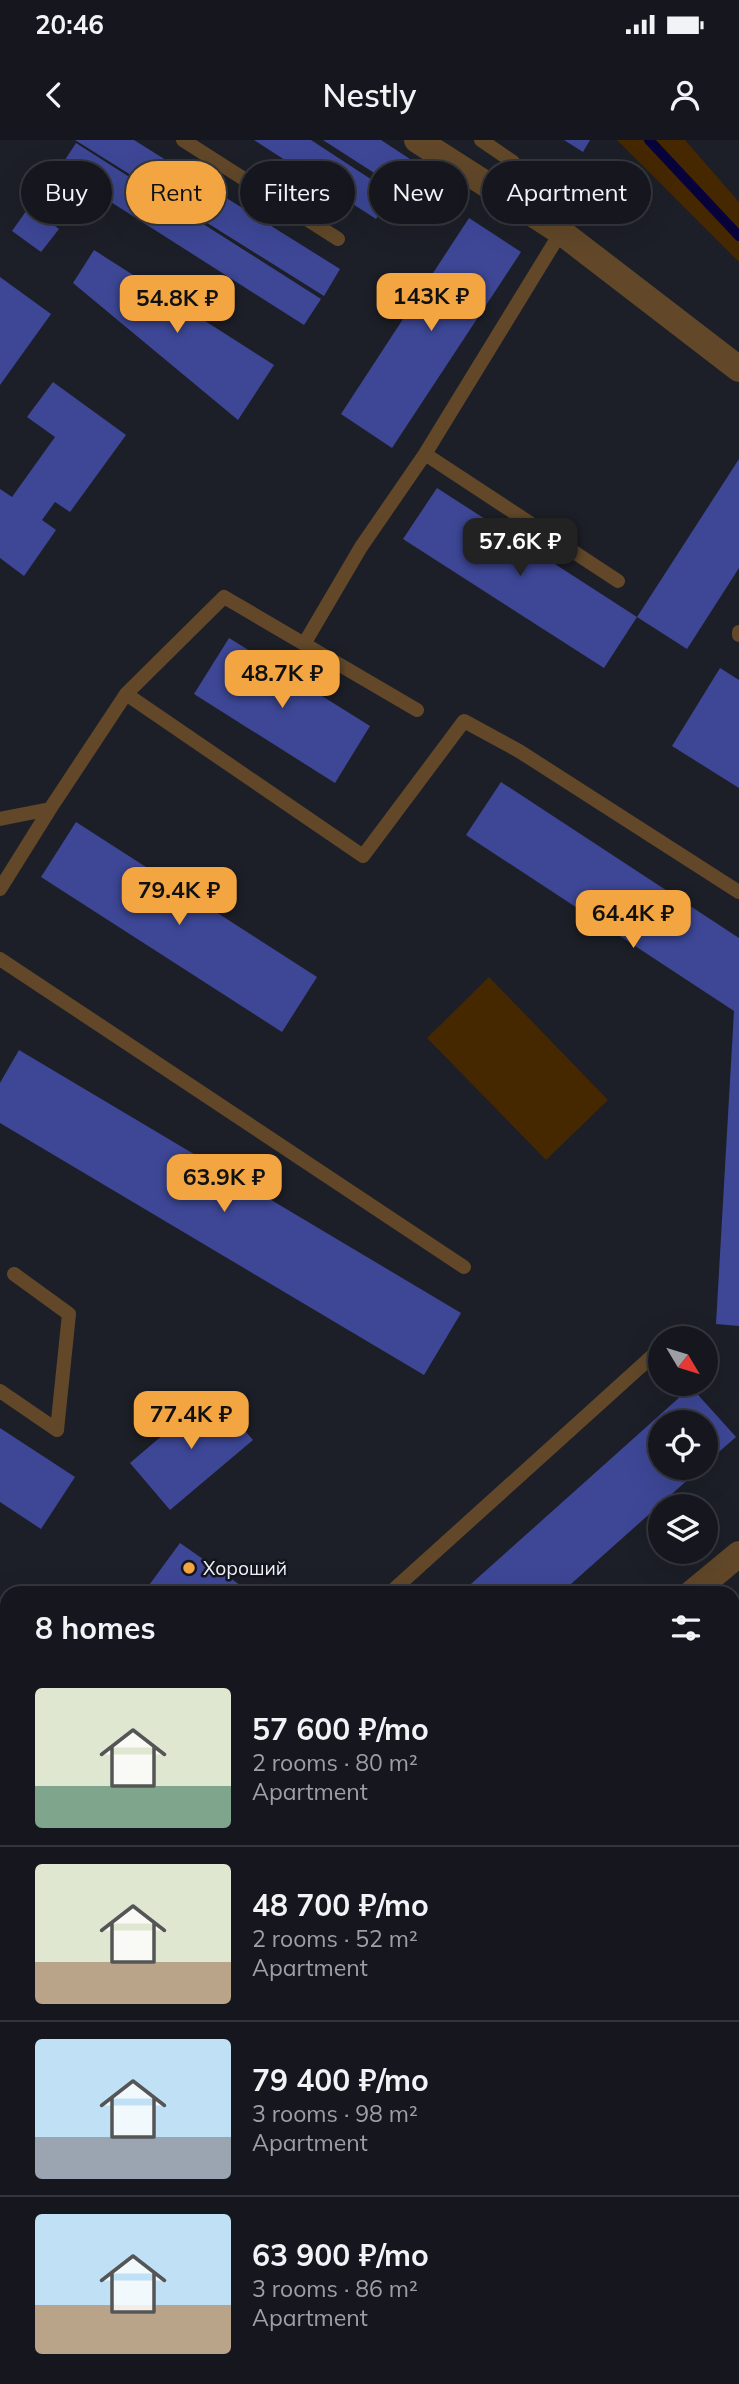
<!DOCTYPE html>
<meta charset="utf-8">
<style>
:root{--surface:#16171e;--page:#23242b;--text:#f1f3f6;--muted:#9e9fa4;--line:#35363c;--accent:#f2a541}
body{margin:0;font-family:Mulish,sans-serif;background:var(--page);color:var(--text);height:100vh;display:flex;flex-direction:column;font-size:26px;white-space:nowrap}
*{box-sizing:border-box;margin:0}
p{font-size:23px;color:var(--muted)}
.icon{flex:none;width:38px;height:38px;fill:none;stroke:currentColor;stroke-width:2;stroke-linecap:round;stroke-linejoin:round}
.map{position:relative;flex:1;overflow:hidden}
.details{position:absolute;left:0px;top:1446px;width:740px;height:800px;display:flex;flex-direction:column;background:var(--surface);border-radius:21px 21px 0 0;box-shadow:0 7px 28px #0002,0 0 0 2px var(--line)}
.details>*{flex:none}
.banner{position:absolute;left:21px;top:21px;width:698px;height:63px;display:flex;gap:14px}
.needle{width:46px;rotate:128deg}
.buttons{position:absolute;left:648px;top:1186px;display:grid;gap:14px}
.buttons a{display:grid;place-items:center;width:70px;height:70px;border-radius:50%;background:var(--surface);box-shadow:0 7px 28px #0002,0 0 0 2px var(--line);font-size:35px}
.price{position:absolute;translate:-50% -60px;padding:0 16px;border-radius:14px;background:var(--accent);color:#111;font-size:23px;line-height:46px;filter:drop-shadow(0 2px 4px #0008)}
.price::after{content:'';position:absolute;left:50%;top:42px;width:21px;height:16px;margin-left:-10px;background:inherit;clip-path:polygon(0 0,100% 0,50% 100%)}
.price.current{background:#222;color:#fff}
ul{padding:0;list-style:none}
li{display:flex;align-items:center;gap:21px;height:175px;padding:0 35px}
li+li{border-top:2px solid var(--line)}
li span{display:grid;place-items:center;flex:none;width:196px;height:140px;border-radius:7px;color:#555}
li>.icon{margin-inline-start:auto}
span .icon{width:84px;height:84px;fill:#fffc;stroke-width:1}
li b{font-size:30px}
h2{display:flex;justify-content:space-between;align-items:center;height:84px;padding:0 35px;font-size:30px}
.tag{padding:0 24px;border-radius:32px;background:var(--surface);box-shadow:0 7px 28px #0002,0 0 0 2px var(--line);font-size:24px;line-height:63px}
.tag.current{background:var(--accent);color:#111}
.status{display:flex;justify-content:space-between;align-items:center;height:49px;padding:0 35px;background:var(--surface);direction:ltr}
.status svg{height:19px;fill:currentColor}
header{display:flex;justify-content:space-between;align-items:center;height:91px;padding:0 35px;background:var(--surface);font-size:32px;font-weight:600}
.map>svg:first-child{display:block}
.green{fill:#452700}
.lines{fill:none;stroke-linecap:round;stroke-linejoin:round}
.stream{stroke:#08023b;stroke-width:10}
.building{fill:#3d4796}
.service{stroke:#624829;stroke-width:14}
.minor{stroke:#624829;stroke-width:26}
.secondary{stroke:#885d29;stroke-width:37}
.poi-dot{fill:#f2a541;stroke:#14161e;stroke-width:2.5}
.labels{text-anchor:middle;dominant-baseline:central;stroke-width:5;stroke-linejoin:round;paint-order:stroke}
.poi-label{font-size:19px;fill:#eff1f7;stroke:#14161e;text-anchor:start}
</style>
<div class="status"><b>20:46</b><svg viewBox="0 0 49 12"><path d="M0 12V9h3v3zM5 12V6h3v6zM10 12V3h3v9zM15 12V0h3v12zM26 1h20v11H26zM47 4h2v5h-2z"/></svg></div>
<header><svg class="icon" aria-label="back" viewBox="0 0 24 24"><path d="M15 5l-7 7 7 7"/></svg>Nestly<svg class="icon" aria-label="person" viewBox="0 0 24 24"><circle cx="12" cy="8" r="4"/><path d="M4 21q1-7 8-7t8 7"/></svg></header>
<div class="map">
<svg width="739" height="2244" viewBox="0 0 739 2244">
<rect width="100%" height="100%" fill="#1d1f28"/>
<path class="green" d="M617,0H685L739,62V122Z
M489,837L608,960L546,1020L427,898Z"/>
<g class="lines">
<path class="stream" d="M649,0L739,96"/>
</g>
<path class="building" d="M75,0H134L340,129L324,156Z
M254,0H311L392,53L376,79Z
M323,0H381L413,21L396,47Z
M564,0H590L583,12Z
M76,3L321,159L304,185L59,29Z
M29,67L59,89L41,112L12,91Z
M469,78L521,112L392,308L341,274Z
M94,110L274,225L238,280L73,143Z
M0,137L51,174L0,245Z
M53,242L126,295L70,372L55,362L42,380L56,390L24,436L0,418V349L12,357L55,297L27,277Z
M739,319V428L687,509L637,477Z
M437,348L637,477L604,528L403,399Z
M229,498L370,586L335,643L194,554Z
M720,528L739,540V648L672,606Z
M501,642L739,798V1186L716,1184L734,871L466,695Z
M76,682L317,837L282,892L41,737Z
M19,910L461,1173L424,1235L0,983V943Z
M691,1247L736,1297L705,1324V1283H660V1328H701L562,1452H462Z
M212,1253L253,1300L170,1370L130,1323Z
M0,1288L75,1337L41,1389L0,1362Z
M180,1403L250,1452H144Z
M0,1545L7,1549V1622L0,1617Z
M7,1854V1943L0,1949V1860Z
M733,2116L739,2121V2221L733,2216Z
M0,2155L7,2163V2238H13L6,2244L0,2243Z
M587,2238H598L604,2244H582Z"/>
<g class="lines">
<path class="service" d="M183,0L338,99
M425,314L618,441
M739,492V495
M304,504L361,407L425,314L561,92L513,22L481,0
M126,554L363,716L464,581L519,611L739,752
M0,679L50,669L126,554L224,457L417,570
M0,749L50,669
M0,819L464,1127
M671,1199L672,1198
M0,1251L57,1290L69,1174L14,1134
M391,1452L660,1209
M0,1654L7,1659
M0,1816L7,1809
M0,2024L7,2031
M733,2043L739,2036
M733,2096L739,2101
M453,2238L460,2244
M281,2244L332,2238"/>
<path class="minor" d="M417,0L561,92L739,229
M693,1452L739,1414
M0,2060L7,2054
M271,2238L272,2244"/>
<path class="secondary" d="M0,1484L7,1489
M733,1963L739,1967"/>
</g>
<circle class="poi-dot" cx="189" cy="1428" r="7"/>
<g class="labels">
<g class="poi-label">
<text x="203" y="1428">Хороший</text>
</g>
</g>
</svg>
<div class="buttons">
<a><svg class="needle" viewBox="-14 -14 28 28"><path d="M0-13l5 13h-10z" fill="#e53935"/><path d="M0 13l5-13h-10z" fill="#9e9fa4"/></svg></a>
<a><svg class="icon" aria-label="locate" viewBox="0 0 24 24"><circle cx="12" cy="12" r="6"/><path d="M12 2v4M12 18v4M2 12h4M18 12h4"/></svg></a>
<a><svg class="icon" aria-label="layers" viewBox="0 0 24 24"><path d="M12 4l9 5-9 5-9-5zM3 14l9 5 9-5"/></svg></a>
</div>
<b class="price" style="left:431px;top:193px">143K ₽</b>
<b class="price" style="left:177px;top:195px">54.8K ₽</b>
<b class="price current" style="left:520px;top:438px">57.6K ₽</b>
<b class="price" style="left:282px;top:570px">48.7K ₽</b>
<b class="price" style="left:179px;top:787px">79.4K ₽</b>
<b class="price" style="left:633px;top:810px">64.4K ₽</b>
<b class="price" style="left:224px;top:1074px">63.9K ₽</b>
<b class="price" style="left:191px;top:1311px">77.4K ₽</b>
<div class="banner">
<a class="tag">Buy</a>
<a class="tag current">Rent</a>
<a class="tag">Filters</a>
<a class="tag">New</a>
<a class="tag">Apartment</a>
</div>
<section class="details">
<h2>8 homes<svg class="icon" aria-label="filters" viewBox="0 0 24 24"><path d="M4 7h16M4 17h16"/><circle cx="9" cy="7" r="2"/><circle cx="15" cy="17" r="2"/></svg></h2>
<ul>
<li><span style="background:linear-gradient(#dfe7d0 70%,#7fa58c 0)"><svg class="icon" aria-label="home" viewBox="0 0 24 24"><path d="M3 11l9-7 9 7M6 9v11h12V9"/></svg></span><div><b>57 600 ₽/mo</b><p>2 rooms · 80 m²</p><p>Apartment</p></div></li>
<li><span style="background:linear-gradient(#dfe7d0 70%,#b9a48a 0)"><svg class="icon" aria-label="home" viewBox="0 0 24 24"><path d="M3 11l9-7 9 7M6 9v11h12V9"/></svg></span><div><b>48 700 ₽/mo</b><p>2 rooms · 52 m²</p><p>Apartment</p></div></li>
<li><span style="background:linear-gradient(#bfe0f5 70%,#9aa5b1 0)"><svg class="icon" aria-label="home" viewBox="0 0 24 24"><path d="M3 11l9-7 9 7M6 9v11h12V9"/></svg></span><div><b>79 400 ₽/mo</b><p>3 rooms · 98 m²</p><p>Apartment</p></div></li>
<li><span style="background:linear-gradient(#bfe0f5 65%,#b9a48a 0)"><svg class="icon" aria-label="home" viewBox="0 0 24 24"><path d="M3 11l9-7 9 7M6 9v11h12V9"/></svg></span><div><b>63 900 ₽/mo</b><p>3 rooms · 86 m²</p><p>Apartment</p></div></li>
</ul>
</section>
</div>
